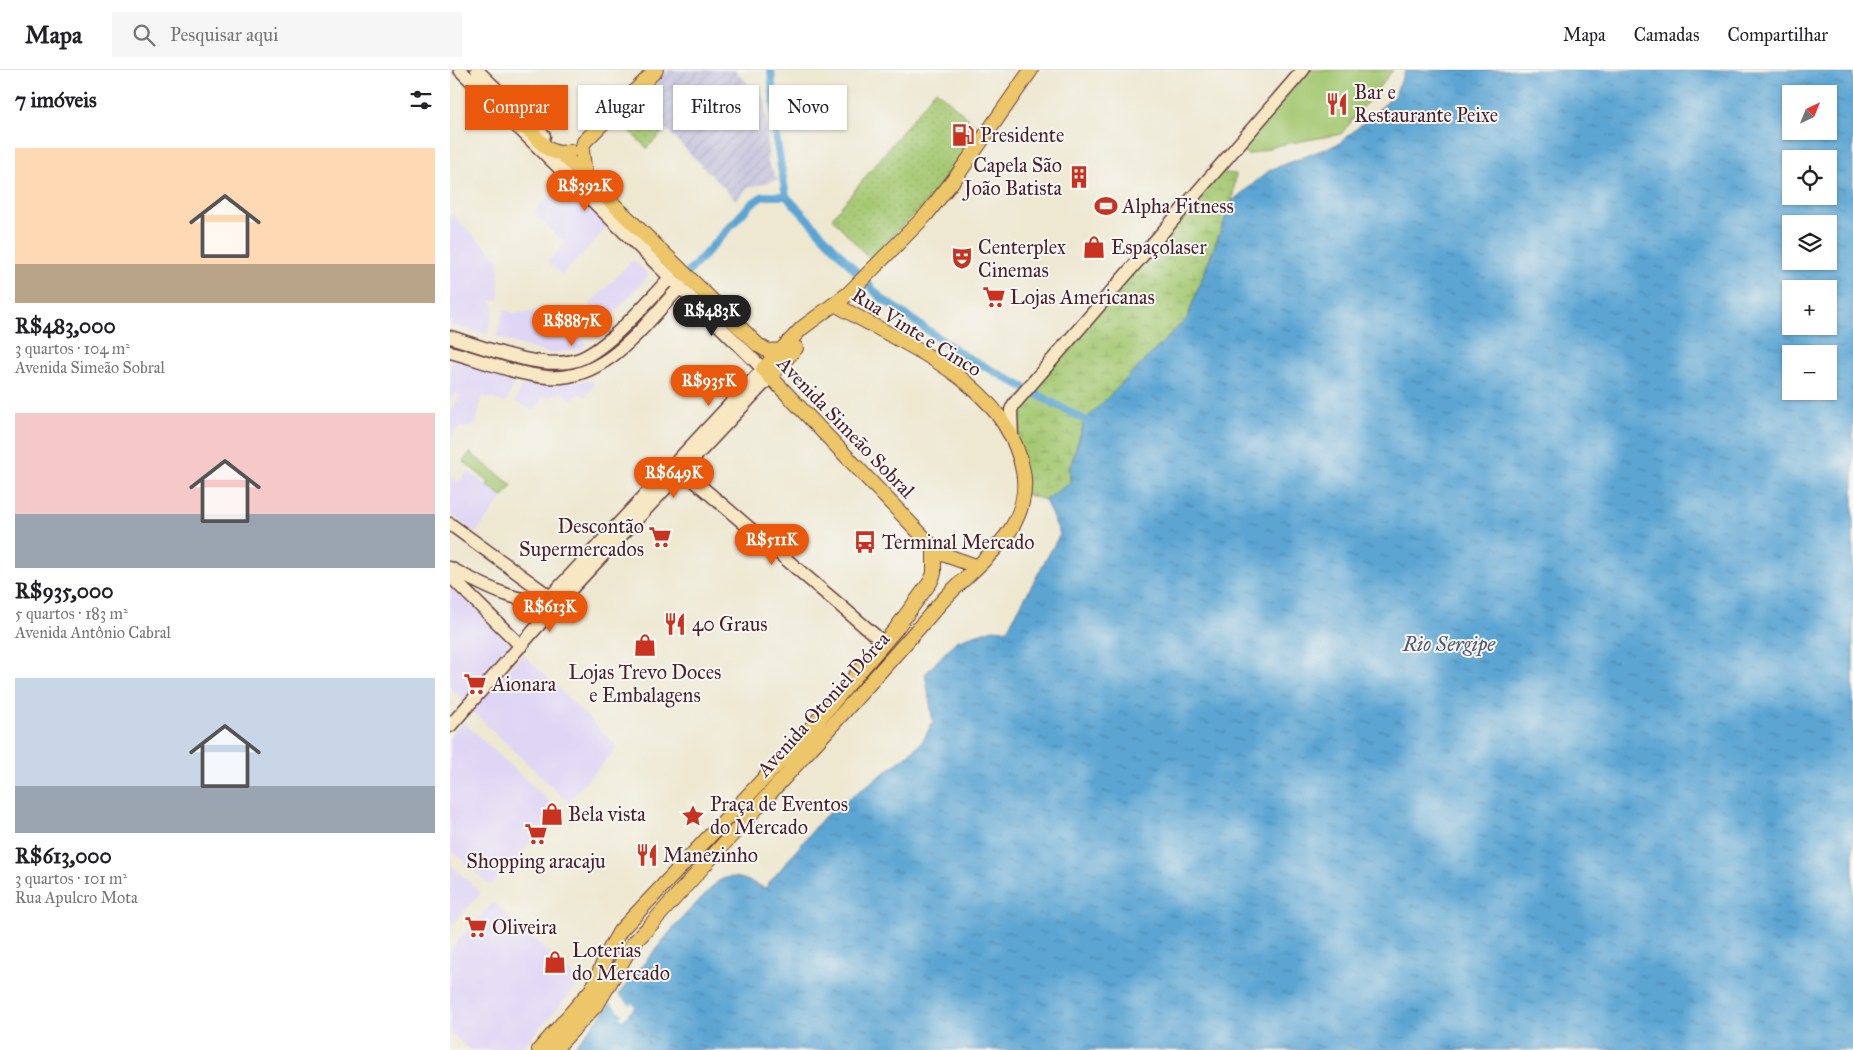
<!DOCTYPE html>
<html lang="pt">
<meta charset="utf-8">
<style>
:root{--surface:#fff;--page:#f6f6f6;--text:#202124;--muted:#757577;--line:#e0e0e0;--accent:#ea580c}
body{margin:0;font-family:"IM FELL Great Primer",serif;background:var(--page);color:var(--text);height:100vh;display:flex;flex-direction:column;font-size:19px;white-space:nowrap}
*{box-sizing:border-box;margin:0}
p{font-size:16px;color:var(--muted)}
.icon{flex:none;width:28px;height:28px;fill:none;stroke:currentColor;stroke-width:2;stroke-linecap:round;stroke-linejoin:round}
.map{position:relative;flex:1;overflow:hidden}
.drawer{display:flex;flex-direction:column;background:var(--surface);width:450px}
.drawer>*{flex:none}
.guide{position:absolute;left:15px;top:15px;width:475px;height:45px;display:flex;gap:10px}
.needle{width:32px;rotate:43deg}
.controls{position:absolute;left:1332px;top:15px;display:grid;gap:10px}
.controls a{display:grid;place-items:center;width:55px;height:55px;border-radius:0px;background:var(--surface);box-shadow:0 1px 4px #0004;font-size:25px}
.price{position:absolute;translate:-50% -42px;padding:0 11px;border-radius:18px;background:var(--accent);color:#fff;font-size:16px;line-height:32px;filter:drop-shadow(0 1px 2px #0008)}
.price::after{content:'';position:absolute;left:50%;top:30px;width:15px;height:11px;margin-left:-8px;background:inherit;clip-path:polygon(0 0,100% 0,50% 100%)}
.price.current{background:#222;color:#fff}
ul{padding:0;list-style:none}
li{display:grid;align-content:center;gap:10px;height:265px;padding:0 15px}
li span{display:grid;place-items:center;height:155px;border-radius:0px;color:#555}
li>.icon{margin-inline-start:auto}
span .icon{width:90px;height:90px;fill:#fffc;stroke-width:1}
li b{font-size:21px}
h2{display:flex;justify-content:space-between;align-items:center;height:60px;padding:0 15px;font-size:21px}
.chip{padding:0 18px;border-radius:0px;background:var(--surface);box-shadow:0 1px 4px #0004;font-size:18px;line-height:45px}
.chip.current{background:var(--accent);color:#fff}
header{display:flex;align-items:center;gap:30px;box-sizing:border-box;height:70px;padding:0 25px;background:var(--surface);border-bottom:1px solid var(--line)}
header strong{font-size:24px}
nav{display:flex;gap:28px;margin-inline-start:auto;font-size:18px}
.search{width:350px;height:45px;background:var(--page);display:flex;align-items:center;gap:12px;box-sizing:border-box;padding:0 18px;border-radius:0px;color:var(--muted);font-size:19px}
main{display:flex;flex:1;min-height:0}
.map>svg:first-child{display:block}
.built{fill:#dfd5f5}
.industrial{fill:url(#industrial-furrows)}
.grass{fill:url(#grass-dots);stroke:#78744f}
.wetland{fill:url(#wetland-marsh);stroke:#78744f}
.green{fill:#a6c973;stroke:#78744f}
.water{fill:url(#water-ripples);stroke:#52627f;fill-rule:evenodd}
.pier{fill:#eee8d1}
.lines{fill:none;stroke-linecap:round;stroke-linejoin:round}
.canal{stroke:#5ba5d3;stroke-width:8}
.ferry{stroke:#51556e;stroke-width:1;stroke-dasharray:6 5;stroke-linecap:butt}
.secondary-casing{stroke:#633d44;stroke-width:15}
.primary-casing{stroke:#633d44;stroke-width:16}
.secondary{stroke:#f7e8c3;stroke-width:12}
.primary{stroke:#ecc669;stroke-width:14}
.labels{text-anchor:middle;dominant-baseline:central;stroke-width:4;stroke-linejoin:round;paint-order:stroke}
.poi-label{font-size:20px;fill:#4a1f2b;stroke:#f6f6f2;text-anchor:start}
.street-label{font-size:20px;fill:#4a1f2b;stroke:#f6f6f2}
.water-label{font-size:21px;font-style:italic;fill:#51556e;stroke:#f6f6f2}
</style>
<header>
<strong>Mapa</strong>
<div class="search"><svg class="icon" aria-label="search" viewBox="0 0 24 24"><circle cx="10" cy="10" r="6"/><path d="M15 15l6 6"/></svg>Pesquisar aqui</div>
<nav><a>Mapa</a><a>Camadas</a><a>Compartilhar</a></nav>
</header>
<main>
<section class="drawer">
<h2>7 imóveis<svg class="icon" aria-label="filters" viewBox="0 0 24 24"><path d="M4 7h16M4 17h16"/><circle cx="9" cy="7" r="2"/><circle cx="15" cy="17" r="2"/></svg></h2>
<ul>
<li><span style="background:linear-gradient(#ffd9b3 75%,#b9a48a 0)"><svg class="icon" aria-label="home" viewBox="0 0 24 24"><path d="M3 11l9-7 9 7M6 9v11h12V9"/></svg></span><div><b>R$483,000</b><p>3 quartos · 104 m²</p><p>Avenida Simeão Sobral</p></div></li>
<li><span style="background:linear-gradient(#f6c9c9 65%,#9aa5b1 0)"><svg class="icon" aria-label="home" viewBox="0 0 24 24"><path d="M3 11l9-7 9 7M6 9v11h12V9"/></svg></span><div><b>R$935,000</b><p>5 quartos · 183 m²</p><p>Avenida Antônio Cabral</p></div></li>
<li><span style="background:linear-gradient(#c9d6e8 70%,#9aa5b1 0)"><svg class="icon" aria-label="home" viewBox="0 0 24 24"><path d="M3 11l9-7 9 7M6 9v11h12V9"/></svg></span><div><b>R$613,000</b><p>3 quartos · 101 m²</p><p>Rua Apulcro Mota</p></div></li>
</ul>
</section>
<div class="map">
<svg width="1403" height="980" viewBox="0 0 1403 980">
<defs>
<pattern id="industrial-furrows" width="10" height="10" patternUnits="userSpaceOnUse" patternTransform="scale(1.25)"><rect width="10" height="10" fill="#c3c1db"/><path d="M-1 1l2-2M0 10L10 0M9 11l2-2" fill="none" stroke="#a9a5bc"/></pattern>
<pattern id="grass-dots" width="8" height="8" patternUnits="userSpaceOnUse" patternTransform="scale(1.25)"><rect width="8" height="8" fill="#a6c973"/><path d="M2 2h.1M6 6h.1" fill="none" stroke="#90ac64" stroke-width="1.8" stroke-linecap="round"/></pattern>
<pattern id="wetland-marsh" width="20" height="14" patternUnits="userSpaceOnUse" patternTransform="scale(1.25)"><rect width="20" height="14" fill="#a6c973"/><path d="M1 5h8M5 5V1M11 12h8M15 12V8" fill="none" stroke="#90ac64"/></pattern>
<pattern id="water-ripples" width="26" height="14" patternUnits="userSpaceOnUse" patternTransform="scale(1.25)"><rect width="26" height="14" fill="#5ba5d3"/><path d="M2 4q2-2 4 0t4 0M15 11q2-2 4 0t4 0" fill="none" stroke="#4d86ab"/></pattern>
</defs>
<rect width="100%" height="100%" fill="#f6f6f2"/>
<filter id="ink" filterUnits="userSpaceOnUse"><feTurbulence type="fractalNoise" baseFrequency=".02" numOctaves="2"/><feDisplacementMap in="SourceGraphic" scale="10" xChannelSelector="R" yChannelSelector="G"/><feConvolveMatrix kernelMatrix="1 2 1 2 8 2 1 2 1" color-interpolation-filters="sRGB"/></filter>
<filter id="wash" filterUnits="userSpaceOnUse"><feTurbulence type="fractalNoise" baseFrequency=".0096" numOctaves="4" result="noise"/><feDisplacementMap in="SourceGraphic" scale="20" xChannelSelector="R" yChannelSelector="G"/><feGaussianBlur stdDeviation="1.12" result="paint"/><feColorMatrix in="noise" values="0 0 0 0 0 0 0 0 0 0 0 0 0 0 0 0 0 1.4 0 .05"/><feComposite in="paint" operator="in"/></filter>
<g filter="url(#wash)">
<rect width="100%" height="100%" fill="#eee8d1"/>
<path class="built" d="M115,110L160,154L112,205L98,192L115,173L83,143Z
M0,143L49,190V230L40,231L45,236L38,264L0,255Z
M183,190L199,205L157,251L140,234Z
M54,239L65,244L100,239L136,272L132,279L98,283L46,267Z
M0,289L66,308L56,333L32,326L26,355L7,359L0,370V342L11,326L6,323L0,330Z
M74,310L101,315L140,310L144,314L135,327L129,323L123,330L111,321L107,325L103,324L99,329L94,325L85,340L65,332Z
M18,401L53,427L26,463L0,444V406L9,413Z
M0,514L64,576L14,631L0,618Z
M73,584L168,677L118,732L22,641Z
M13,652L110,741L40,816L0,779V667Z
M0,794L31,823L0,857Z
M43,832L131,912L70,980H20L0,962V880Z"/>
<path class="industrial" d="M218,0H284L316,30L318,93L328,110L297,118L286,130L188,31Z"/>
<path class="grass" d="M486,20L530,59L478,131L420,189L382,148Z
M187,32L214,61L197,78L168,51Z"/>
<path class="wetland" d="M767,102L786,104L782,131L737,248L635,350L620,397V413L595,430L574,424L564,334Z"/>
<path class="green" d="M859,0H943L891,64L829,75L798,85L792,80Z
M20,383L62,415L53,427L37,415L39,412L13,391Z"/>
<path class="water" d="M956,0H1403V980H122L230,850L267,812C283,801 298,811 315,818L374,747L454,688L472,672L483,652L475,604L506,571L543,559L557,560L610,464L595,430L620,413V397L635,350L737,248L782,131L820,100L890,73L944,26ZM1341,24H1379V61H1341ZM1341,89H1379V126H1341ZM1341,154H1379V191H1341ZM1341,219H1379V256H1341ZM1341,284H1379V321H1341Z"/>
<path class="pier" d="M166,923L180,935L182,933L185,936L173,950L170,947L173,944L159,932Z"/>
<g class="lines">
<path class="canal" d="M321,0L327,73L336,126L431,228L515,286L635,350
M234,207L301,134L313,126H336
M0,275L79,299"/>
<path class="ferry" d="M179,942L203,980"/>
</g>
</g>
<g filter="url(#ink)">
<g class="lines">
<defs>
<path id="secondary" d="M10,0L313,299L100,527
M27,0L94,66
M0,267C34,277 92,301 127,290C158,280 198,230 221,207
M0,282C31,290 64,304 97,307C156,312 194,255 231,216
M562,369L561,340L564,334L853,0
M227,396L434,573
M0,454L106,531
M0,498C34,516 69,535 108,533
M0,506L71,576
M0,656L108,533L320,307"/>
<path id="primary" d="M68,57C88,56 92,91 120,81
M112,84L308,275L318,281L333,280
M135,105L132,81L134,72L206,0
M320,307L346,278
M526,496L495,485L484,478L313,299L352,258L398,224L476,145L509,103L581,0
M89,980L142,919L158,882L170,861L355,665L445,560L481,511L484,503V478
M104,980L148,933L182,875L197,859C293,751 393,646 487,537C509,511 539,490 559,462C571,444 577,422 573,401C556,310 454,276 385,234"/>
</defs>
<use href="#secondary" class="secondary-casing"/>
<use href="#primary" class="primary-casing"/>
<use href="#secondary" class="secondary"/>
<use href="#primary" class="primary"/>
</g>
</g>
<defs>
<symbol id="restaurant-bare" viewBox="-9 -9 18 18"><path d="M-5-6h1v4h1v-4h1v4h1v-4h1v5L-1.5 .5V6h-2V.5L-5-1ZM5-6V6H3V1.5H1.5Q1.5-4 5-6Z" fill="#c8321e" stroke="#f6f6f2" stroke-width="2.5" paint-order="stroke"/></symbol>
<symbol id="fuel-bare" viewBox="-9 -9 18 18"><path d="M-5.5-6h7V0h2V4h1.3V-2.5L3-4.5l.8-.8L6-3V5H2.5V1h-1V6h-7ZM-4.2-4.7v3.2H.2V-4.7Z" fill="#c8321e" stroke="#f6f6f2" stroke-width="2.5" paint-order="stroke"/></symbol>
<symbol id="building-bare" viewBox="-9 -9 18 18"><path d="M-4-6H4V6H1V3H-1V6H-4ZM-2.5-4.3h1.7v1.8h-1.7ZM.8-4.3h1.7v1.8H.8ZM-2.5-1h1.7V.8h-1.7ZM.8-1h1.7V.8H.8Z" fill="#c8321e" stroke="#f6f6f2" stroke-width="2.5" paint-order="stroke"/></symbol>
<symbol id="stadium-bare" viewBox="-9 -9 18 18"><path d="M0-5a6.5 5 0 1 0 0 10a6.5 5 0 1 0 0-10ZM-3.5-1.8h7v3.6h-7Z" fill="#c8321e" stroke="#f6f6f2" stroke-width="2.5" paint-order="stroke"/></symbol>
<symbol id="shop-bare" viewBox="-9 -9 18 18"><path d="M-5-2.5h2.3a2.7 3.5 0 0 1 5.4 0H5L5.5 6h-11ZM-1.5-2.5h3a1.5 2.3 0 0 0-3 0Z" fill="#c8321e" stroke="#f6f6f2" stroke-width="2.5" paint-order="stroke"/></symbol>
<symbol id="theatre-bare" viewBox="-9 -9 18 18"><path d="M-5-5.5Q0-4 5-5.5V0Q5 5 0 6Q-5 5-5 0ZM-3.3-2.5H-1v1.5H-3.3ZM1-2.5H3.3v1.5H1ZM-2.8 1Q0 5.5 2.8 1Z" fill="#c8321e" stroke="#f6f6f2" stroke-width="2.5" paint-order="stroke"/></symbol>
<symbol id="supermarket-bare" viewBox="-9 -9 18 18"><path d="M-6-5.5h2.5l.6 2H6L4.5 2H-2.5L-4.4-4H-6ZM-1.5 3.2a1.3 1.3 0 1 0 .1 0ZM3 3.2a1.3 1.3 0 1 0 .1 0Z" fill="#c8321e" stroke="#f6f6f2" stroke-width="2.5" paint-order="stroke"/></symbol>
<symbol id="bus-bare" viewBox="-9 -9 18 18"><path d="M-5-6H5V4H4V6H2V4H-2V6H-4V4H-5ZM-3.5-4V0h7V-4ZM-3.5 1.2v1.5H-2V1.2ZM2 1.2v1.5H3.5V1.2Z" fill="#c8321e" stroke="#f6f6f2" stroke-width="2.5" paint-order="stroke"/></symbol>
<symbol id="sight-bare" viewBox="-9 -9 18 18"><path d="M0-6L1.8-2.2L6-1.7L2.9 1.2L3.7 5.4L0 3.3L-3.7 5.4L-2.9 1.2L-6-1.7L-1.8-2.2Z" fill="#c8321e" stroke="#f6f6f2" stroke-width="2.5" paint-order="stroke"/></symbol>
</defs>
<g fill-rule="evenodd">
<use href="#restaurant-bare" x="871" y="18" width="32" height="32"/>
<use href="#fuel-bare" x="497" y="49" width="32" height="32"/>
<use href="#building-bare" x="613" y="91" width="32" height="32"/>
<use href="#stadium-bare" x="640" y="120" width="32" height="32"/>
<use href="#shop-bare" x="628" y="161" width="32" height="32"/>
<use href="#theatre-bare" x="496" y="172" width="32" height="32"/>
<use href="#supermarket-bare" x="528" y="211" width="32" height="32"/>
<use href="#supermarket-bare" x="194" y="451" width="32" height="32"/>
<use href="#bus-bare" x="399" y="456" width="32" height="32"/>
<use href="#restaurant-bare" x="209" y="538" width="32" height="32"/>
<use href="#shop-bare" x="179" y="559" width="32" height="32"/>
<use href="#supermarket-bare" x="9" y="598" width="32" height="32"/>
<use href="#shop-bare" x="86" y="728" width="32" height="32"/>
<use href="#sight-bare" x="227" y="730" width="32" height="32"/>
<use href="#supermarket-bare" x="70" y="748" width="32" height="32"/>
<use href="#restaurant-bare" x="181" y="769" width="32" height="32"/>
<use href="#supermarket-bare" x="10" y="841" width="32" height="32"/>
<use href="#shop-bare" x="89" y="876" width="32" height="32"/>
</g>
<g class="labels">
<g class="poi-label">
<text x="904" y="22">Bar e<tspan x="904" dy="23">Restaurante Peixe</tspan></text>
<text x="530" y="65">Presidente</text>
<text x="612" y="95" text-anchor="end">Capela São<tspan x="612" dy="23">João Batista</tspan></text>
<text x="672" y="136">Alpha Fitness</text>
<text x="528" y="177">Centerplex<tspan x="528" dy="23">Cinemas</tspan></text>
<text x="661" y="177">Espaçolaser</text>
<text x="560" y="227">Lojas Americanas</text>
<text x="194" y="456" text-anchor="end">Descontão<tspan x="194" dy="23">Supermercados</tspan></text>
<text x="432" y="472">Terminal Mercado</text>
<text x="242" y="554">40 Graus</text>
<text x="195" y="602" text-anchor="middle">Lojas Trevo Doces<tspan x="195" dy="23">e Embalagens</tspan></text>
<text x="42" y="614">Aionara</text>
<text x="260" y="734">Praça de Eventos<tspan x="260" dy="23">do Mercado</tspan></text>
<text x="118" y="744">Bela vista</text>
<text x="213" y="785">Manezinho</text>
<text x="86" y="791" text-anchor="middle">Shopping aracaju</text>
<text x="42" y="857">Oliveira</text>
<text x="122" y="880">Loterias<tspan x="122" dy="23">do Mercado</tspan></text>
</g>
<g class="street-label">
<text transform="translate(467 262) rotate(32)">Rua Vinte e Cinco</text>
<text transform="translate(396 357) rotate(46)">Avenida Simeão Sobral</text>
<text transform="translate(373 634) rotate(-48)">Avenida Otoniel Dórea</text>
</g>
<g class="water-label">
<text x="999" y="574">Rio Sergipe</text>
</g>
</g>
</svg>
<div class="controls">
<a><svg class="needle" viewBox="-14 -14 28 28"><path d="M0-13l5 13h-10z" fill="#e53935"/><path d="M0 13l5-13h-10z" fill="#757577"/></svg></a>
<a><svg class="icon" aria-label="locate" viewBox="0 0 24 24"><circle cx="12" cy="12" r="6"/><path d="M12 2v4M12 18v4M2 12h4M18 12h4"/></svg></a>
<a><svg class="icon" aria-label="layers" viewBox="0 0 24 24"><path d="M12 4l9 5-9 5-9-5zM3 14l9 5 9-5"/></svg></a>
<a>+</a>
<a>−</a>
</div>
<b class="price" style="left:135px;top:142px">R$392K</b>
<b class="price current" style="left:262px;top:267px">R$483K</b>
<b class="price" style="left:122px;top:277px">R$887K</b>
<b class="price" style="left:259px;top:337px">R$935K</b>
<b class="price" style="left:224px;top:429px">R$649K</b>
<b class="price" style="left:322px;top:496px">R$511K</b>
<b class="price" style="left:100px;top:563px">R$613K</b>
<div class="guide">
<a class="chip current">Comprar</a>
<a class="chip">Alugar</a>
<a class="chip">Filtros</a>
<a class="chip">Novo</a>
</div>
</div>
</main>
